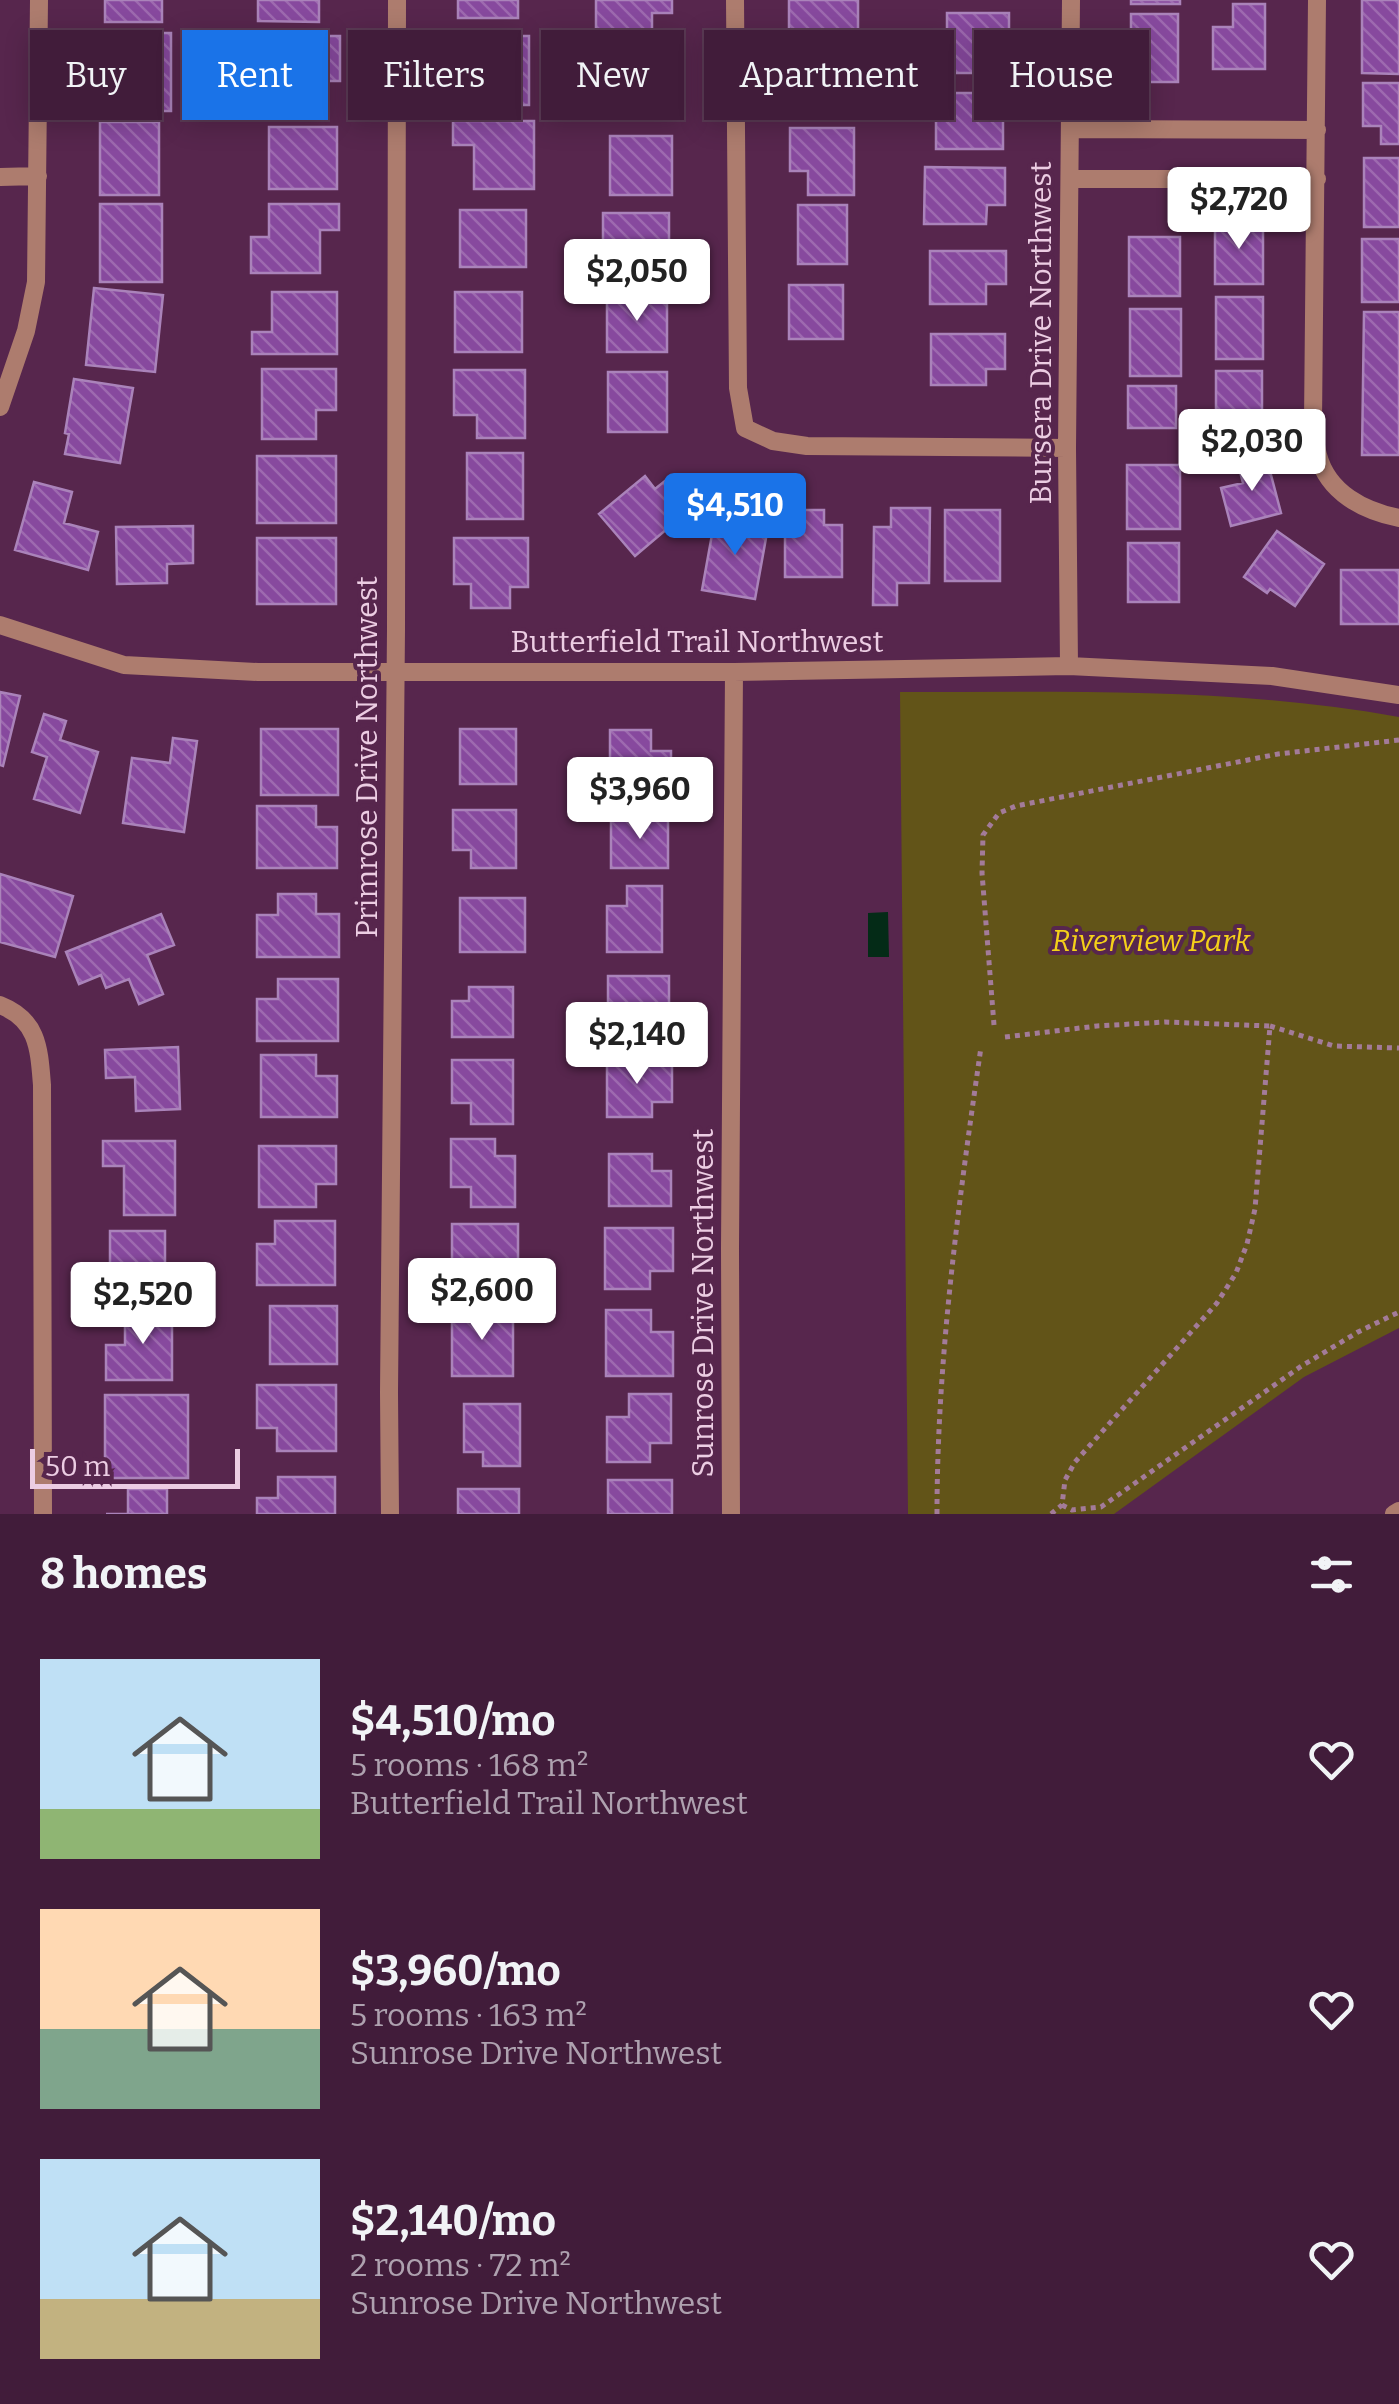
<!DOCTYPE html>
<meta charset="utf-8">
<style>
:root{--surface:#411c3a;--page:#482542;--text:#f1f3f6;--muted:#aea1af;--line:#5a3a54;--accent:#1a73e8}
body{margin:0;font-family:Bitter,serif;background:var(--page);color:var(--text);height:100vh;display:flex;flex-direction:column;font-size:38px;white-space:nowrap}
*{box-sizing:border-box;margin:0}
p{font-size:32px;color:var(--muted)}
.icon{flex:none;width:55px;height:55px;fill:none;stroke:currentColor;stroke-width:2;stroke-linecap:round;stroke-linejoin:round}
.map{position:relative;height:1514px;overflow:hidden}
.drawer{display:flex;flex-direction:column;background:var(--surface);flex:1}
.drawer>*{flex:none}
.banner{position:absolute;left:30px;top:30px;width:1340px;height:90px;display:flex;gap:20px}
.scale{position:absolute;left:30px;bottom:25px;width:210px;box-sizing:border-box;padding-left:10px;border:5px solid #eccde3;border-top:0;font-size:28px;line-height:35px;white-space:nowrap;color:#eccde3;-webkit-text-stroke:8px #57264d;paint-order:stroke}
.price{position:absolute;translate:-50% -85px;padding:0 22px;border-radius:10px;background:#fff;color:#222;font-size:32px;line-height:65px;filter:drop-shadow(0 2px 5px #0008)}
.price::after{content:'';position:absolute;left:50%;top:60px;width:30px;height:22px;margin-left:-15px;background:inherit;clip-path:polygon(0 0,100% 0,50% 100%)}
.price.on{background:var(--accent);color:#fff}
ul{padding:0;list-style:none}
li{display:flex;align-items:center;gap:30px;height:250px;padding:0 40px}
li span{display:grid;place-items:center;flex:none;width:280px;height:200px;border-radius:0px;color:#555}
li>.icon{margin-inline-start:auto}
span .icon{width:120px;height:120px;fill:#fffc;stroke-width:1}
li b{font-size:42px}
h2{display:flex;justify-content:space-between;align-items:center;height:120px;padding:0 40px;font-size:42px}
.chip{padding:0 35px;border-radius:0px;background:var(--surface);box-shadow:0 5px 25px #0003,0 0 0 2px var(--line);font-size:35px;line-height:90px}
.chip.on{background:var(--accent);color:#fff}
.map>svg:first-child{display:block}
.green{fill:#625418}
.water{fill:#042b17}
.building{fill:url(#building-back-hatch);stroke:#aa83ba;stroke-width:2.5}
.lines{fill:none;stroke-linecap:round;stroke-linejoin:round}
.path{stroke:#a37b99;stroke-width:5;stroke-dasharray:5 5;stroke-linecap:butt}
.minor{stroke:#ad7c6e;stroke-width:18}
.labels{text-anchor:middle;dominant-baseline:central;stroke-width:8;stroke-linejoin:round;paint-order:stroke}
.street-label{font-size:30px;fill:#eccde3;stroke:#57264d}
.park-label{font-size:30px;font-style:italic;fill:#f4d019;stroke:#57264d}
</style>
<div class="map">
<svg width="1399" height="1514" viewBox="0 0 1399 1514">
<defs>
<pattern id="building-back-hatch" width="6" height="6" patternUnits="userSpaceOnUse" patternTransform="scale(2.5)"><rect width="6" height="6" fill="#87499e"/><path d="M-1 5l2 2M0 0l6 6M5-1l2 2" fill="none" stroke="#9e6ab0"/></pattern>
</defs>
<rect width="100%" height="100%" fill="#57264d"/>
<path class="green" d="M900,692C1066,692 1235,687 1399,717V1328L1304,1377L1114,1514H908Z"/>
<path class="water" d="M888,912L889,957H868V913Z"/>
<path class="building" d="M105,0H162V22H105Z
M258,0H319V22L258,21Z
M458,0H518V18H458Z
M596,0H672V13H652V34H596Z
M789,0H858V34H789Z
M1131,0H1180V4H1131Z
M1362,0H1399V74L1362,73Z
M1233,4H1265V69H1213V27H1233Z
M947,13H1009V52H986V73H947Z
M1131,14H1178V82H1131Z
M106,33H171V111H106Z
M267,36H340V81H320V106H267Z
M453,36H529V105H473V73H453Z
M788,50H861V107H809V86H788Z
M603,61H670V114H603Z
M1363,83H1399V144H1381V126H1363Z
M936,93H1003V149H936Z
M453,121H534V189H474V145H453Z
M100,122H159V195H100Z
M269,127H337V189H269Z
M790,128H854V195H808V171H790Z
M610,136H672V195H610Z
M1364,158H1399V227H1364Z
M925,167L1005,168V205H987L986,224H924Z
M100,204H162V282H100Z
M269,204H339V230H320V273H251V237H269Z
M798,205H847V264H798Z
M460,210H526V267H460Z
M603,213H669V271H603Z
M1215,220H1263V284H1215Z
M1129,237H1180V296H1129Z
M1362,239H1399V302H1362Z
M930,251H1006V284H986V304H930Z
M789,285H843V339H789Z
M94,288L163,295L155,372L86,365Z
M272,292H337V354H252V332H272Z
M455,292H522V352H455Z
M607,295H667V352H607Z
M1216,297H1263V359H1216Z
M1130,309H1181V376H1130Z
M1364,312H1399V455H1362Z
M931,334H1005V369H986V385H931Z
M262,369H336V410H316V439H262Z
M454,370H525V438H477V415H454Z
M1216,371H1262V440H1216Z
M608,372H667V432H608Z
M74,379L133,388L120,463L65,454L69,434L65,433Z
M1128,386H1176V428H1128Z
M467,453H523V519H467Z
M257,456H336V523H257Z
M1266,456L1281,513L1231,526L1221,488L1243,483L1238,464Z
M1127,465H1180V529H1127Z
M645,476L655,489L670,477L694,506L635,556L599,514Z
M34,482L72,492L64,523L98,532L88,570L15,550Z
M891,508H930L929,583H897V605H873L874,527H891Z
M785,510H824V525H842V577H785Z
M945,510H1000V581H945Z
M715,518L768,527L755,599L702,590Z
M193,526V563L167,564V583L117,584L116,527Z
M1277,531L1324,564L1295,606L1270,589L1267,593L1244,577Z
M257,538H336V604H257Z
M454,538H528V587H510V608H471V584H454Z
M1128,543H1179V602H1128Z
M1341,570H1399V624H1341Z
M0,692L20,696L3,766L0,765Z
M44,714L66,721L60,740L98,752L80,813L34,799L47,757L32,752Z
M261,729H338V795H261Z
M460,729H516V784H460Z
M610,730H651V751H671V782H610Z
M173,738L197,741L184,832L123,823L132,758L170,763Z
M257,806H316V827H337V868H257Z
M453,810H516V868H471V850H453Z
M611,815H668V868H611Z
M0,874L73,896L55,957L0,942Z
M627,886H662V952H607V906H627Z
M278,894H316V914H339V957H257V915H278Z
M460,898H525V952H460Z
M161,914L174,945L147,955L163,994L139,1004L129,979L106,988L101,975L79,984L66,952Z
M608,976H669V1031H608Z
M278,979H338V1041H257V999H278Z
M469,987H513V1037H452V1001H469Z
M178,1047L180,1109L136,1111L135,1077L106,1078L105,1050Z
M261,1055H316V1076H337V1117H261Z
M452,1060H513V1124H471V1103H452Z
M607,1061H672V1102H652V1117H607Z
M451,1139H495V1156H515V1207H471V1187H451Z
M103,1141H175V1215H124V1166H103Z
M259,1146H336V1184H316V1207H259Z
M609,1154H652V1171H671V1206H609Z
M275,1221H335V1285H257V1244H275Z
M452,1224H518V1292H471V1269H452Z
M605,1228H673V1271H650V1289H605Z
M110,1231H165V1294H110Z
M270,1306H337V1364H270Z
M125,1309H172V1380H106V1345H125Z
M452,1309H513V1376H452Z
M606,1310H651V1332H673V1376H606Z
M257,1385H336V1451H277V1428H257Z
M629,1394H671V1443H650V1462H607V1417H629Z
M105,1395H188V1478H105Z
M464,1404H520V1466H483V1452H464Z
M278,1477H335V1514H257V1498H278Z
M608,1480H672V1514H608Z
M128,1489H167V1514H106H128Z
M458,1489H519V1514H458Z"/>
<g class="lines">
<path class="path" d="M994,1025L982,873L983,835L999,813L1016,806L1278,754L1399,740
M1270,1026L1334,1046L1399,1048
M1005,1037L1097,1026L1165,1022L1270,1026L1255,1209L1247,1244L1236,1273L1217,1303L1075,1462L1065,1480L1062,1505L1051,1514
M1062,1505L1072,1510L1101,1507L1300,1367L1358,1332L1399,1312
M937,1514C937,1359 959,1200 981,1047"/>
<path class="minor" d="M735,0L738,388L745,428L773,441L807,446L1067,448
M1317,0L1313,422C1315,433 1315,445 1318,455C1328,493 1364,511 1399,518
M1070,129L1317,130
M0,177L38,176
M1070,179H1317
M0,407L26,331L36,282L39,0
M0,625L124,665L258,672H734L1069,666L1272,676L1399,695
M1069,666L1067,448L1071,0
M0,1005C38,1020 39,1048 42,1085L43,1514
M390,1514L389,1393L396,630L397,0
M731,1514L730,1249L734,672
M1394,1514L1399,1511"/>
</g>
<g class="labels">
<g class="street-label">
<text transform="translate(1041 333) rotate(-90)">Bursera Drive Northwest</text>
<text x="697" y="642">Butterfield Trail Northwest</text>
<text transform="translate(367 757) rotate(-90)">Primrose Drive Northwest</text>
<text transform="translate(703 1303) rotate(-90)">Sunrose Drive Northwest</text>
</g>
<g class="park-label">
<text x="1151" y="941">Riverview Park</text>
</g>
</g>
</svg>
<div class="scale">50 m</div>
<b class="price" style="left:1239px;top:252px">$2,720</b>
<b class="price" style="left:637px;top:324px">$2,050</b>
<b class="price" style="left:1252px;top:494px">$2,030</b>
<b class="price on" style="left:735px;top:558px">$4,510</b>
<b class="price" style="left:640px;top:842px">$3,960</b>
<b class="price" style="left:637px;top:1087px">$2,140</b>
<b class="price" style="left:482px;top:1343px">$2,600</b>
<b class="price" style="left:143px;top:1347px">$2,520</b>
<div class="banner">
<a class="chip">Buy</a>
<a class="chip on">Rent</a>
<a class="chip">Filters</a>
<a class="chip">New</a>
<a class="chip">Apartment</a>
<a class="chip">House</a>
</div>
</div>
<section class="drawer">
<h2>8 homes<svg class="icon" aria-label="filters" viewBox="0 0 24 24"><path d="M4 7h16M4 17h16"/><circle cx="9" cy="7" r="2"/><circle cx="15" cy="17" r="2"/></svg></h2>
<ul>
<li><span style="background:linear-gradient(#bfe0f5 75%,#8fb573 0)"><svg class="icon" aria-label="home" viewBox="0 0 24 24"><path d="M3 11l9-7 9 7M6 9v11h12V9"/></svg></span><div><b>$4,510/mo</b><p>5 rooms · 168 m²</p><p>Butterfield Trail Northwest</p></div><svg class="icon" aria-label="heart" viewBox="0 0 24 24"><path d="M12 20l-8-8c-3-5 5-10 8-4 3-6 11-1 8 4z"/></svg></li>
<li><span style="background:linear-gradient(#ffd9b3 60%,#7fa58c 0)"><svg class="icon" aria-label="home" viewBox="0 0 24 24"><path d="M3 11l9-7 9 7M6 9v11h12V9"/></svg></span><div><b>$3,960/mo</b><p>5 rooms · 163 m²</p><p>Sunrose Drive Northwest</p></div><svg class="icon" aria-label="heart" viewBox="0 0 24 24"><path d="M12 20l-8-8c-3-5 5-10 8-4 3-6 11-1 8 4z"/></svg></li>
<li><span style="background:linear-gradient(#bfe0f5 70%,#c2b280 0)"><svg class="icon" aria-label="home" viewBox="0 0 24 24"><path d="M3 11l9-7 9 7M6 9v11h12V9"/></svg></span><div><b>$2,140/mo</b><p>2 rooms · 72 m²</p><p>Sunrose Drive Northwest</p></div><svg class="icon" aria-label="heart" viewBox="0 0 24 24"><path d="M12 20l-8-8c-3-5 5-10 8-4 3-6 11-1 8 4z"/></svg></li>
</ul>
</section>
